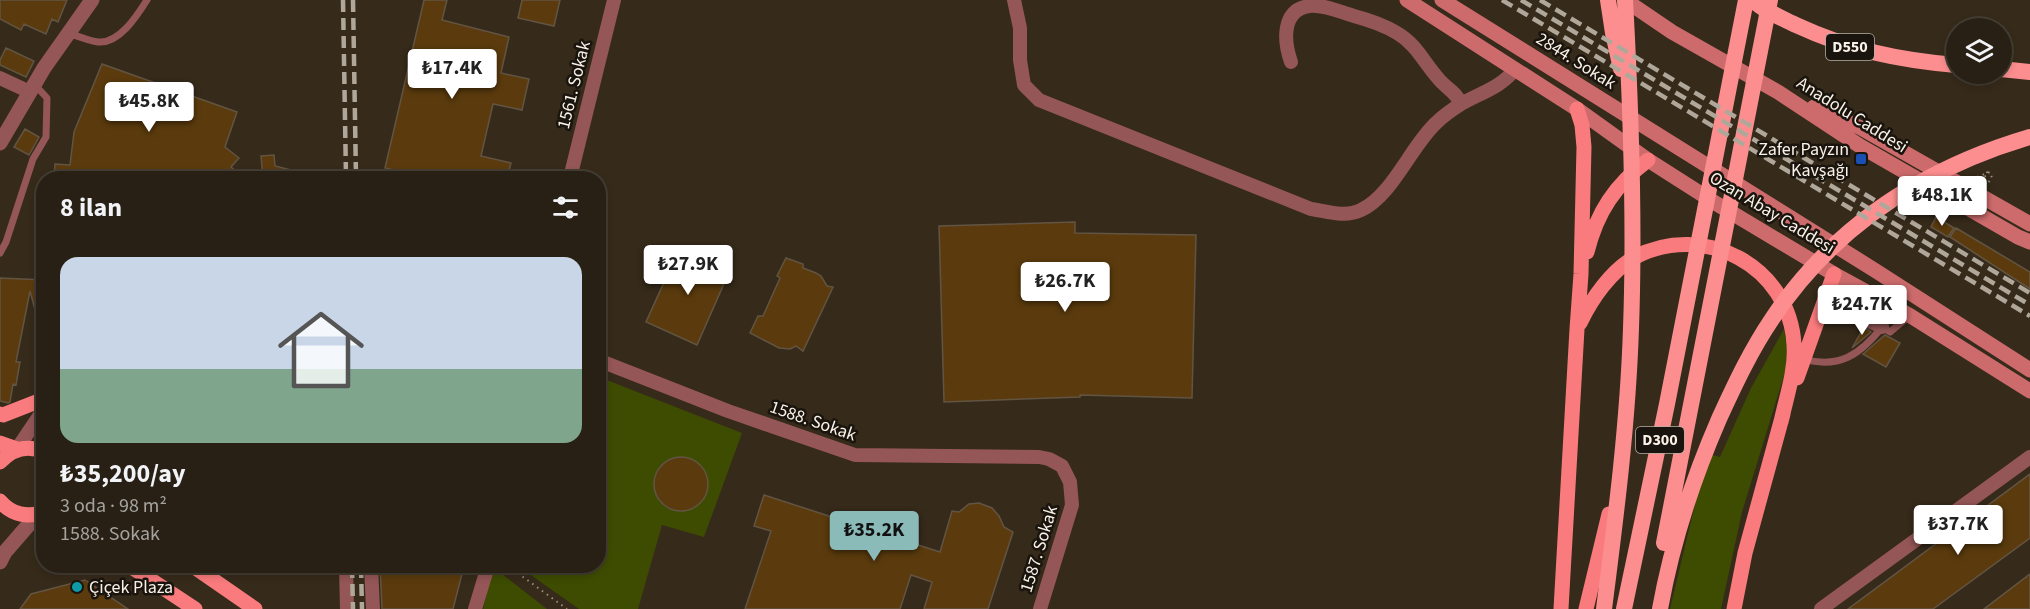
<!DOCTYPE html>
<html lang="tr">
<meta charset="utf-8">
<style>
:root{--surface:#282014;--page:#30281d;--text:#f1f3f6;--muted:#a5a3a0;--line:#443e34;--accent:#8bbbb9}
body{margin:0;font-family:"Source Sans 3",sans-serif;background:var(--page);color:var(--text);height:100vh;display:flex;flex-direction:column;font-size:22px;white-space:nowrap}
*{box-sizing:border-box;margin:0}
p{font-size:20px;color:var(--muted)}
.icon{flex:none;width:33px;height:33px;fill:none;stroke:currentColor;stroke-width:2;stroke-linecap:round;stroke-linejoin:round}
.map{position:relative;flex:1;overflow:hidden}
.sheet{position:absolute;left:36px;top:171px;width:570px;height:402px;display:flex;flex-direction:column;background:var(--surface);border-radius:24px;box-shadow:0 3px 9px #0003,0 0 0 2px var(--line)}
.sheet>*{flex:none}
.tools{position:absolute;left:1946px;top:18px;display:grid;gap:12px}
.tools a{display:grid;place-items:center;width:66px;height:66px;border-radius:50%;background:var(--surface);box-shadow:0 3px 9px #0003,0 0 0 2px var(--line);font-size:30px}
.price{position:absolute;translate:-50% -51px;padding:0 14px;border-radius:6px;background:#fff;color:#222;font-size:20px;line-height:39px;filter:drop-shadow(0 2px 3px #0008)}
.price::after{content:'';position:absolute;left:50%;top:36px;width:18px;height:14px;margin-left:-9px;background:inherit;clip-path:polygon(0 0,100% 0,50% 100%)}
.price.active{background:var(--accent);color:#111}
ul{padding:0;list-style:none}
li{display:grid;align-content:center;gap:12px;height:318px;padding:0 24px}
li+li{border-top:2px solid var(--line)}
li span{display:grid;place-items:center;height:186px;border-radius:18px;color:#555}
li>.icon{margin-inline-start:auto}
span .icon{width:108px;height:108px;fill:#fffc;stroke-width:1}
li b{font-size:26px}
h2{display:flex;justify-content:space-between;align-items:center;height:72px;padding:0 24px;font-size:26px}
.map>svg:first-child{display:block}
.green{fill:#3e4c01}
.building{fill:#5b3b0d;stroke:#625443;stroke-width:1.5}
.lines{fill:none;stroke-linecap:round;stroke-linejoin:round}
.path{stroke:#9a9083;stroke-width:2;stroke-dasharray:1.5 4.5;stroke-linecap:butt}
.service{stroke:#945656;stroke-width:7}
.minor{stroke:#945656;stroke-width:14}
.tertiary{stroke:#945656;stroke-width:15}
.secondary{stroke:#cd6b6c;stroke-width:15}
.primary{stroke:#fa7b7d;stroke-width:15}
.trunk{stroke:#fc8e8f;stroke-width:16}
.rail{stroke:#b0a79b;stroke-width:4.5;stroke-dasharray:12 6;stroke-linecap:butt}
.transit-dot{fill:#1a4fb4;stroke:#19140d;stroke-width:2}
.culture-dot{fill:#0f9aa8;stroke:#19140d;stroke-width:2}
.labels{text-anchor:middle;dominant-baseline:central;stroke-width:5;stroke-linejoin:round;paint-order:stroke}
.shield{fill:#19140d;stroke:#b6afa6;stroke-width:1.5}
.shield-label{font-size:16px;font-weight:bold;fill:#faf2e8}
.street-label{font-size:18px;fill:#faf2e8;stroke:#19140d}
.poi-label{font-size:18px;fill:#faf2e8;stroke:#19140d;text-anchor:end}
</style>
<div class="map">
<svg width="2030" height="609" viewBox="0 0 2030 609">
<rect width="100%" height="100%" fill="#362a1a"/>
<path class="green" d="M1784,329L1787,348L1786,369L1742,512L1721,609H1670L1697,496L1712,455L1720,457L1751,388Z
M599,377L742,433L704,537L662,525L638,609H579L518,566H598Z
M493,567L547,609H483Z"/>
<path class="building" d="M0,0H67L58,22L52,19L46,34L24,24L21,30L0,19Z
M424,0H447L442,20L509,37L501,73L529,79L522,110L493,104L481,156L511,163L507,178H426L385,168Z
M522,0H560L554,26L518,18Z
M6,48L34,61L26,77L0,65V60Z
M102,64L237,112L225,147L239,158L231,167L244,178H54L55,164L70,165L74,132Z
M25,129L39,137L29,155L14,147Z
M274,155L275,166L307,174L306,178H263L261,156Z
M1936,217L1954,228L1948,237L1931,227Z
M1075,222V233L1196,235L1192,398L1080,395V397L944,402L939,226Z
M1956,228L2030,272V289L1950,237Z
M680,247L730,270L697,345L646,322Z
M786,258L803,264V268L816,273L821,276L827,286L833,287L803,351L796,346L790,349L779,348L750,333L758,316H763L780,278L777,276Z
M0,278L44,280V328H40L30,291L16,362H20L16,385L13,384L10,402L8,403L0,401Z
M1864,327L1871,332L1852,348Z
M1885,335L1900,343L1886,367L1863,354Z
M654 484a27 27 0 1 1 54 0a27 27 0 1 1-54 0Z
M2030,474V538L1933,609H1848Z
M764,495L940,552L952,511L959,512L969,504L979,503L992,508L999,516L1004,527L1013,532L988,609H924L932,582L911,575L900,609H745L771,531L754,526Z
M380,566H464L453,609H382Z
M2030,574V609H1984Z
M85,580L128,609H20L31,594Z"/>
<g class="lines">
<path class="path" d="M1977,177L1990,172L1992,178L1987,184
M1979,179L1988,175L1986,169
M508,566L567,609"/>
<path class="service" d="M70,34C79,36 89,41 98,42C119,44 137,16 147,0
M0,253L6,242L33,159L46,137L47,98L35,85
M1803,359C1839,369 1860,355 1882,327L1890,332L1909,316"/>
<path class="minor" d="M1014,0L1020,28V60L1024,85L1039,100L1311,209C1326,211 1345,218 1361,210C1392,196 1411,146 1436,123C1443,116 1453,109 1461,104C1480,93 1502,87 1515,69
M1291,62C1284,42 1281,10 1309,6C1323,4 1340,12 1354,16C1369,20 1384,25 1397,33C1416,44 1423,61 1437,77C1445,88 1456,91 1461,104
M0,78L30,92
M570,178L614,0
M1874,295L1871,322L1882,327
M598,360L728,411L855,455L1039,457L1049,459L1062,466L1070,482L1072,505L1040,609
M17,449L44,409
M346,566L347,609
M371,566L373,609
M475,609L488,566
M1821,609L2030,457"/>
<path class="tertiary" d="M0,143L44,68L92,0
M0,562L5,552L38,514"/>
<path class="secondary" d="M1407,0L1577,109L1648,160L1717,204L1834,274L1909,315L2030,391
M1442,0L1876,271L2030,370
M1625,0L1672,32L1778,92L1860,146L2018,237L2030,242
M1814,107L1861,128L2030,224"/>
<path class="primary" d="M1587,252C1597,212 1615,185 1648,160
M1580,323C1592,298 1611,271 1635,257C1704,221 1790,266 1794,345C1796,370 1786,398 1781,422
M1797,378L1834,274
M0,414L3,415L44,399
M0,443L17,449
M0,462C12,449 27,444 44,452
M0,501C11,514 28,519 44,511
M130,566L195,609
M193,566L255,609
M1561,609L1577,329L1581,274L1584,147L1582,125L1577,109
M1586,609L1609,514
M1734,609L1745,553L1783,414"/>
<path class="trunk" d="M1608,0L1613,33L1621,69
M1753,0C1764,11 1782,18 1796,25C1850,50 1898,60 1956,65
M2001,69L2030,72
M1664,543L1770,0
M1604,609C1616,516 1628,422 1631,328C1635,219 1631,109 1625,0
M1624,609L1667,404L1746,0
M1660,609C1672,543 1692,481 1719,419C1735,384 1751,350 1772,319C1834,226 1925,168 2030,137"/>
<path class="rail" d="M343,0L346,178
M353,0L356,178
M1502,0L2030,316
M1521,0L2030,305
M1540,0L2030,293
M352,566L353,609
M361,566L362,609"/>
</g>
<rect class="transit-dot" x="1855" y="153" width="12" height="12" rx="3"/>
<circle class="culture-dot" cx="77" cy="587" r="6"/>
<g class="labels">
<g class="shield">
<rect x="1826" y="34" width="48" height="26" rx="4.5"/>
<rect x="1636" y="427" width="48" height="26" rx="4.5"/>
</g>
<g class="shield-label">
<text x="1850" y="47">D550</text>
<text x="1660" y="440">D300</text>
</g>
<g class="street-label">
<text transform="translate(1576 61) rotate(32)">2844. Sokak</text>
<text transform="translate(574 85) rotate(-76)">1561. Sokak</text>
<text transform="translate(1852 115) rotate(32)">Anadolu Caddesi</text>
<text transform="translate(1772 213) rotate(31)">Ozan Abay Caddesi</text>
<text transform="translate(813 421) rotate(19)">1588. Sokak</text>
<text transform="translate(1039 549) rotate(-73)">1587. Sokak</text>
</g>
<g class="poi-label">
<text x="1849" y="149">Zafer Payzın<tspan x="1849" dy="21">Kavşağı</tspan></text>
<text x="89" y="587" text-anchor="start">Çiçek Plaza</text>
</g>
</g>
</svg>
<div class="tools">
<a><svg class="icon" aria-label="layers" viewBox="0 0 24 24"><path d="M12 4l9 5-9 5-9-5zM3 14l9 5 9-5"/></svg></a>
</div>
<b class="price" style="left:452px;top:100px">₺17.4K</b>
<b class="price" style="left:149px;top:133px">₺45.8K</b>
<b class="price" style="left:1942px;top:227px">₺48.1K</b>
<b class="price" style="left:688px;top:296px">₺27.9K</b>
<b class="price" style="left:1065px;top:313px">₺26.7K</b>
<b class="price" style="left:1862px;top:336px">₺24.7K</b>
<b class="price" style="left:1958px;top:556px">₺37.7K</b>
<b class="price active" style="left:874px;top:562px">₺35.2K</b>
<section class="sheet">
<h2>8 ilan<svg class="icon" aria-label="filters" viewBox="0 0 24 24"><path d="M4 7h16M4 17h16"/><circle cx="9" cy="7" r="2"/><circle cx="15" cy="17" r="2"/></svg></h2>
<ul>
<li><span style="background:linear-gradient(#c9d6e8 60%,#7fa58c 0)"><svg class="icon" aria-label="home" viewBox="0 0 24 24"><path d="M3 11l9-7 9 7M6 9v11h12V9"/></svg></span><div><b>₺35,200/ay</b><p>3 oda · 98 m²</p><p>1588. Sokak</p></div></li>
</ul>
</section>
</div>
